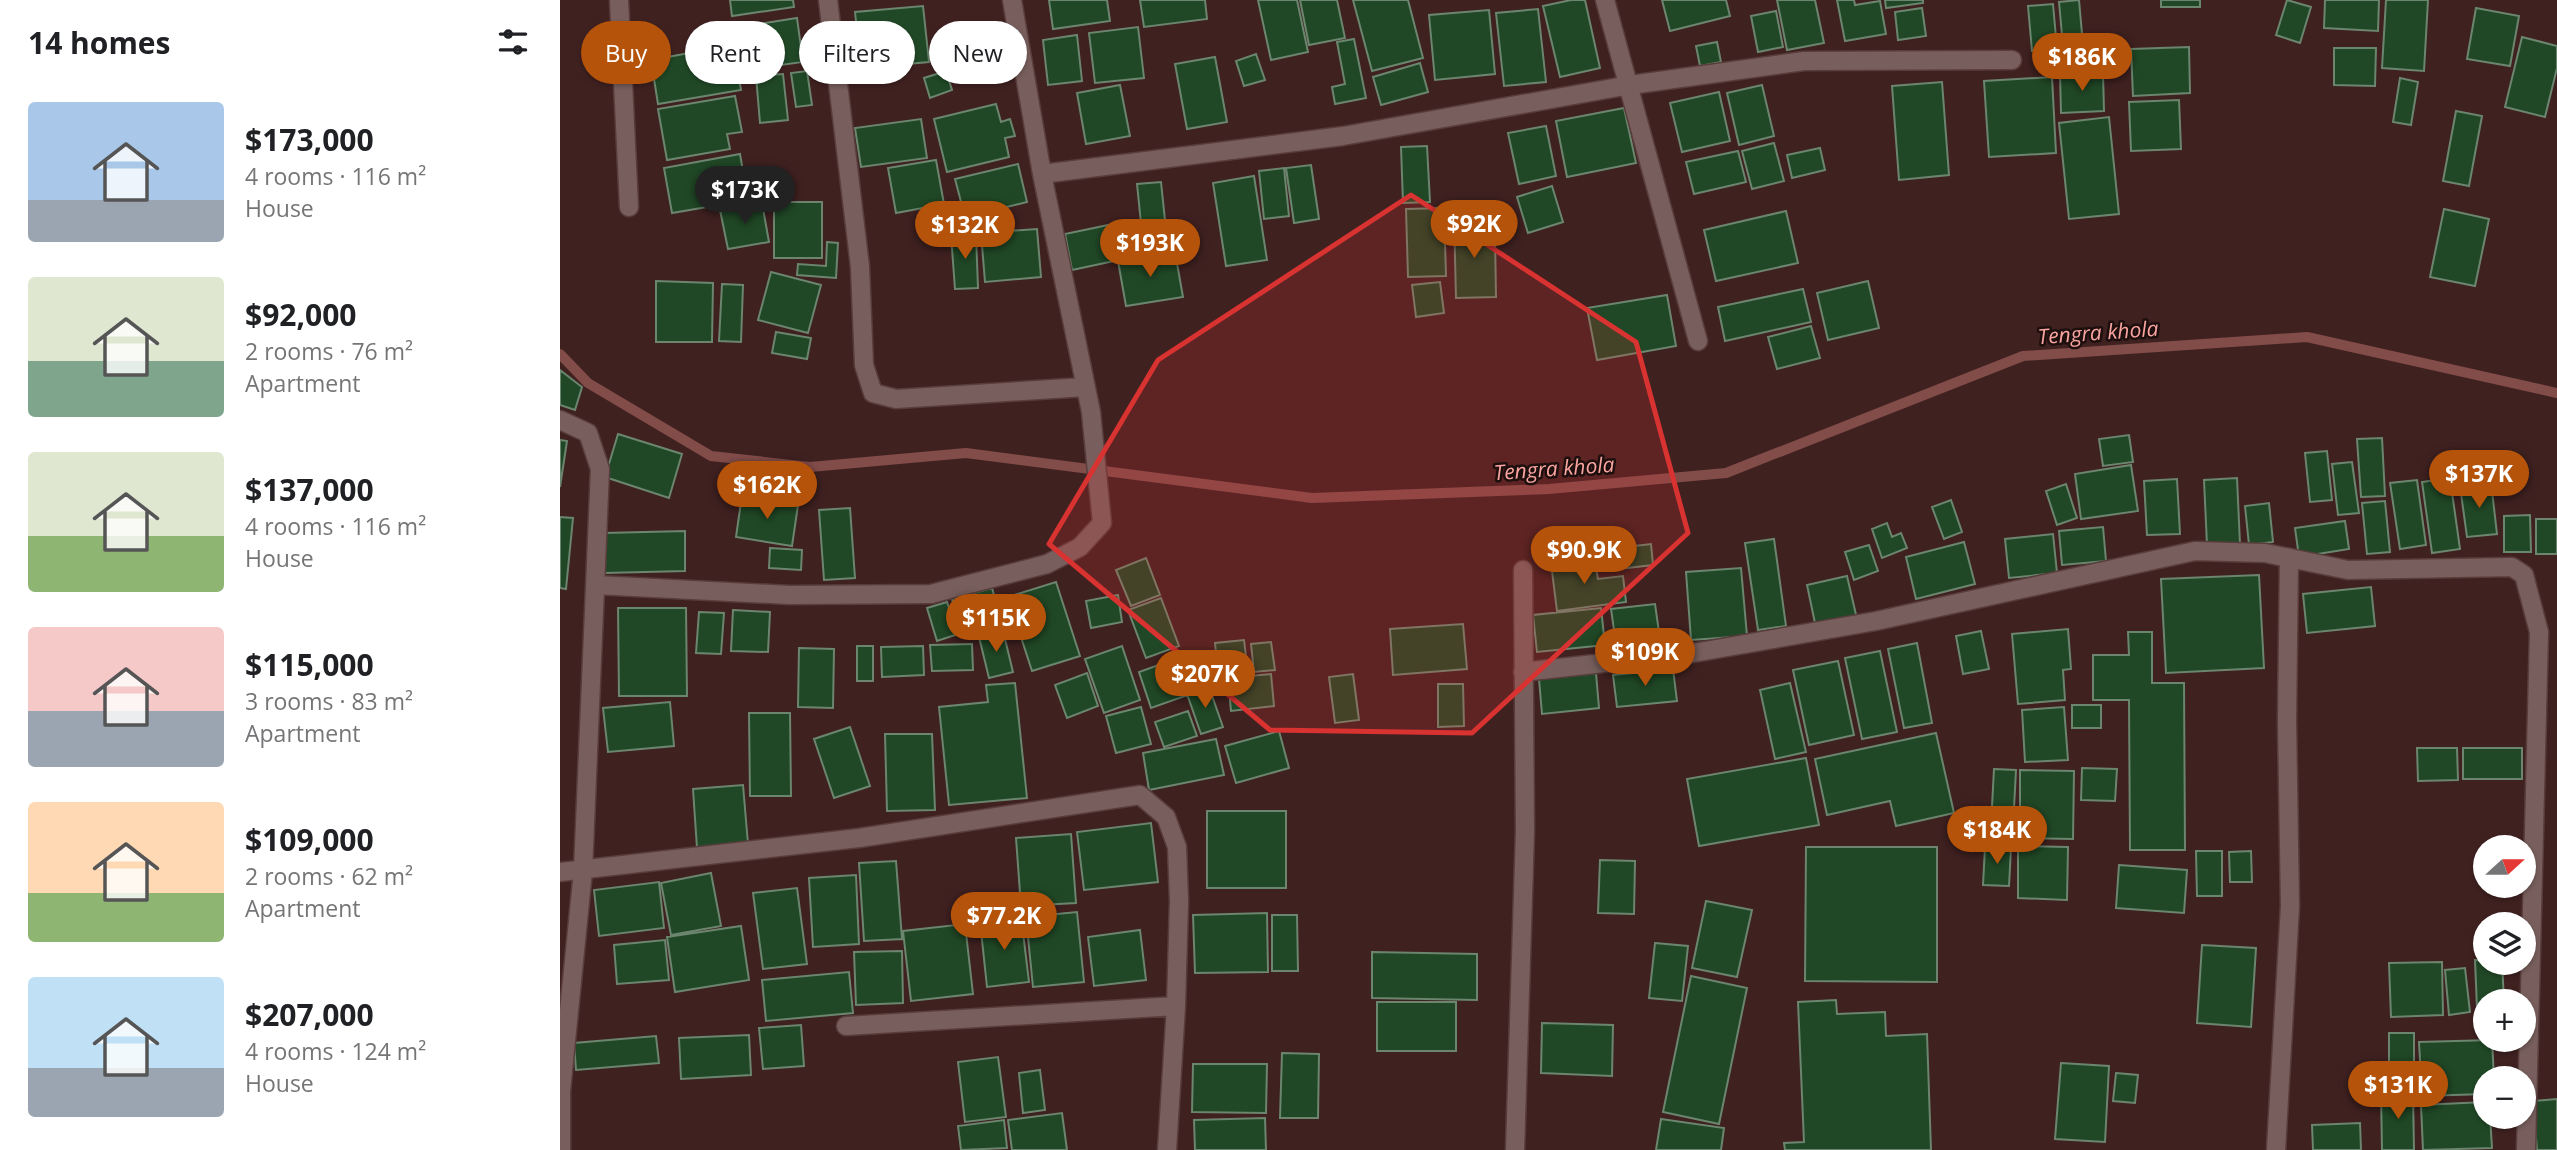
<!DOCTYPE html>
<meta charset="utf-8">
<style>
:root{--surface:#fff;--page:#f6f6f6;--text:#202124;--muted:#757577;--accent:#b45309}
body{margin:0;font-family:"Open Sans",sans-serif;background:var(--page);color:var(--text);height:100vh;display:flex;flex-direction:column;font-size:26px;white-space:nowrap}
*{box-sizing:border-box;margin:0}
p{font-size:23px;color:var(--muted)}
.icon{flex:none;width:38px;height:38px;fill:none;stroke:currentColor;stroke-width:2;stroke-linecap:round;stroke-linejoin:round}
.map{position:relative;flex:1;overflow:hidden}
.drawer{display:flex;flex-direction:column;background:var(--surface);width:560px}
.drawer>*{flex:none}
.hud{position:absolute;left:21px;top:21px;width:665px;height:63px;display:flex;gap:14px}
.needle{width:46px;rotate:69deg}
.fabs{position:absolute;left:1913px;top:835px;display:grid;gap:14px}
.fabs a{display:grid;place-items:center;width:63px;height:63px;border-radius:50%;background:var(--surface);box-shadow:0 2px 5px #0004;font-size:35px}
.price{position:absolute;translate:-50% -60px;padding:0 16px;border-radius:24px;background:var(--accent);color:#fff;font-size:23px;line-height:46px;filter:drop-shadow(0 2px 4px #0008)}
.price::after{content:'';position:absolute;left:50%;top:42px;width:21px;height:16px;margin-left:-10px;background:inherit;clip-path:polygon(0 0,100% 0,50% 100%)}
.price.selected{background:#222;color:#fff}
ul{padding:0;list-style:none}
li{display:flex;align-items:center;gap:21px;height:175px;padding:0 28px}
li span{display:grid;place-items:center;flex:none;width:196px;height:140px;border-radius:7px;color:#555}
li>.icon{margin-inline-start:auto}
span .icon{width:84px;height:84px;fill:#fffc;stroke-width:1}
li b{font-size:30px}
h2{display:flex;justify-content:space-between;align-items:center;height:84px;padding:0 28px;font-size:30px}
.tag{padding:0 24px;border-radius:32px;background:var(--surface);box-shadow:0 2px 5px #0004;font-size:24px;line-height:63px}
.tag.selected{background:var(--accent);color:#fff}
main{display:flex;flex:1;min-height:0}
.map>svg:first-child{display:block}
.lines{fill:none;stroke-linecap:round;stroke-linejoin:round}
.stream{stroke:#824c49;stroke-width:10}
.building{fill:#204826;stroke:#6b856e;stroke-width:2}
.minor-casing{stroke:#593d3c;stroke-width:21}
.minor{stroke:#785f5d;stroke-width:18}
.marked{fill:#d83231;fill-opacity:0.2;stroke:#d83231;stroke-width:5;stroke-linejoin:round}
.labels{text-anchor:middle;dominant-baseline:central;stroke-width:5;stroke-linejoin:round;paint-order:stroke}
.water-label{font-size:21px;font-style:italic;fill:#fba5a0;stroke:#1d0f0e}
</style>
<main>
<section class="drawer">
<h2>14 homes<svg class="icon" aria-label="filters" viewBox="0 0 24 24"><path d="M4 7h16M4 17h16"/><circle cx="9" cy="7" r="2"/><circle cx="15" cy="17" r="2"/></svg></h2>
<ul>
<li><span style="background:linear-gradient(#a9c7e8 70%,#9aa5b1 0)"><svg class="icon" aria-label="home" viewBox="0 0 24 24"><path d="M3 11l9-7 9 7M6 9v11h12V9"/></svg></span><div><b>$173,000</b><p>4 rooms · 116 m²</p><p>House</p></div></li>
<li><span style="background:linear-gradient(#dfe7d0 60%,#7fa58c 0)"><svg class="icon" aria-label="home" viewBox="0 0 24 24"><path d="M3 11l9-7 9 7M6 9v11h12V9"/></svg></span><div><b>$92,000</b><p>2 rooms · 76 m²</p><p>Apartment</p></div></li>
<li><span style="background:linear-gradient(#dfe7d0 60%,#8fb573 0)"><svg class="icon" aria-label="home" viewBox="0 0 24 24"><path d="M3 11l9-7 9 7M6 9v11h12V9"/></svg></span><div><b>$137,000</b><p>4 rooms · 116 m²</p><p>House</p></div></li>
<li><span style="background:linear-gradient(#f6c9c9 60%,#9aa5b1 0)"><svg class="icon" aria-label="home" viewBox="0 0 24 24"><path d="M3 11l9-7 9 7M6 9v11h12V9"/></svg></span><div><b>$115,000</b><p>3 rooms · 83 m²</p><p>Apartment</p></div></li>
<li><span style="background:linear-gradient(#ffd9b3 65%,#8fb573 0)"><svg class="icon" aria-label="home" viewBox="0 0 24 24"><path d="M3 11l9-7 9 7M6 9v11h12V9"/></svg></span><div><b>$109,000</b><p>2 rooms · 62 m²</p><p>Apartment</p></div></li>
<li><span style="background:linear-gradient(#bfe0f5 65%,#9aa5b1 0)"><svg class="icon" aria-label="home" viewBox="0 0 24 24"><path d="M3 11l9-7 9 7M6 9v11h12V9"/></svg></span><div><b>$207,000</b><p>4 rooms · 124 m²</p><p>House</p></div></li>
</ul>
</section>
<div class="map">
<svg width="1997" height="1150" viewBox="0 0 1997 1150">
<rect width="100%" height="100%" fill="#3f2120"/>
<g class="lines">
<path class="stream" d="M0,354L28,383L151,456L250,467L406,453L752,498L989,489L1166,473L1463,356L1747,337L1997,393"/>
</g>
<path class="building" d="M170,0H233L234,7L172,16Z
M489,0H547L550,21L493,29Z
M580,0H645L647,19L584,27Z
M698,0H737L748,52L711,60Z
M740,0H777L785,38L749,45Z
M793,0H848L863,58L812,71Z
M1011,0H1025L1040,68L1000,77L983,6Z
M1102,0H1166L1170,16L1110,31Z
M1217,0H1255L1264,43L1227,50Z
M1277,0H1294L1295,5L1320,1L1326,34L1285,41Z
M1325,0H1363V3L1326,8Z
M1519,0L1523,45L1503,46L1499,2Z
M1601,0H1640V7H1601Z
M1727,0L1751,7L1740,43L1716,35Z
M1765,0H1819L1818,31L1764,28Z
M1826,0H1868L1864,71L1822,68Z
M1493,4L1497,49L1472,51L1468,6Z
M363,6L369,62L301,68L295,12Z
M1362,8L1366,36L1338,40L1335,12Z
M1916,8L1959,16L1950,66L1907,59Z
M978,9L986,82L944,86L936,13Z
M929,10L935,74L875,80L869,15Z
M1216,11L1223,47L1198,52L1191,16Z
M237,18L243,62L198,68L192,25Z
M578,27L584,78L535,83L529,33Z
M517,35L522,81L488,85L483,40Z
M1962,37L1997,46V68L1985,117L1945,107Z
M794,39L806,98L775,104L772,87L785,84L777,42Z
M1157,42L1161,62L1140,66L1136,46Z
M173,45L181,90L98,104L91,60Z
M1629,47L1630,93L1573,96L1571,49Z
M1774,48H1816L1815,86L1774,85Z
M696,54L705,80L684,86L676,61Z
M655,57L667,122L627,129L615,64Z
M860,63L868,92L821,105L813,77Z
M247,71L252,105L236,107L231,73Z
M386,71L392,90L370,98L364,78Z
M1543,73L1544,111L1501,113L1500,74Z
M223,74L228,120L200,123L196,76Z
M1492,77L1496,153L1429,157L1424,81Z
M1840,78L1858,82L1851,125L1833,122Z
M1382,82L1389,175L1339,180L1332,86Z
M560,85L570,136L526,144L517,93Z
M1202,85L1214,136L1179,145L1167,93Z
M1159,92L1170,141L1122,152L1110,103Z
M175,96L182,132L167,134L170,149L107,160L98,109Z
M1619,100L1621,149L1571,151L1569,102Z
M436,104L441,122L450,119L455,136L445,138L449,157L387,172L374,119Z
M1064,108L1076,163L1007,177L996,121Z
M1896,111L1922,116L1909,186L1883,181Z
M1549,117L1559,214L1509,219L1499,123Z
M361,119L367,158L301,167L295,128Z
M986,126L996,176L959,184L948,133Z
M1214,143L1224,181L1192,189L1182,151Z
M867,146L870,202L843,203L841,147Z
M1260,148L1265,170L1232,178L1227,155Z
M1178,151L1186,182L1134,194L1126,162Z
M180,154L188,200L112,213L104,168Z
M376,160L384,204L336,213L328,168Z
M458,164L467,202L405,217L395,179Z
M751,165L759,219L734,223L726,168Z
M724,168L729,216L704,219L699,171Z
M694,176L707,260L666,266L653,183Z
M601,182L606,230L582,233L577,184Z
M992,186L1003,222L968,233L957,197Z
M214,202H262V258H214Z
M202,203L209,242L168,249L160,210Z
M884,208L886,276L848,277L846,209Z
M1884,209L1929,219L1915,286L1870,277Z
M1226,211L1238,263L1156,281L1144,230Z
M894,217H922L923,237L935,236L936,297L896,298Z
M553,224L559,260L512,270L505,234Z
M477,229L481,277L425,282L421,233Z
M416,234L418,288L395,289L391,235Z
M267,242L278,243L276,278L237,275L238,264L266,266Z
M615,252L623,297L566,306L558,261Z
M211,272L261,285L248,333L198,320Z
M96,281L153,283L152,342H96Z
M1308,281L1319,328L1268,340L1257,293Z
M880,282L884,313L856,317L852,285Z
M162,284L183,285L181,342L159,341Z
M1243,289L1251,322L1165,341L1158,307Z
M1107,295L1116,346L1037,360L1027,308Z
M1251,326L1260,358L1217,369L1208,337Z
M216,332L251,338L247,359L212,353Z
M0,370L22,387L15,410L0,405Z
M58,434L122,454L109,498L45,477Z
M1569,435L1573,462L1543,466L1539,439Z
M1822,438L1825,496L1801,497L1797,439Z
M0,440L7,441L0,487Z
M1767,451L1772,500L1750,502L1745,453Z
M1792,462L1799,513L1778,515L1772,464Z
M1571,465L1578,511L1521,519L1515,474Z
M1677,478L1680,544L1647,545L1644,480Z
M1890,478L1900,549L1872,553L1862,482Z
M1617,479L1620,534L1587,535L1584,481Z
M1857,480L1866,545L1840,549L1830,483Z
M1931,482L1937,534L1907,537L1900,486Z
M1506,484L1517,518L1497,525L1486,491Z
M182,495L238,505L232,546L176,537Z
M1391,500L1402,532L1384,539L1372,507Z
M1825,501L1830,552L1807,554L1802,503Z
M1709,503L1713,542L1689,545L1685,506Z
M290,508L295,578L264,580L259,510Z
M1970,515L1971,552H1944V516Z
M0,517L13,518L6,589L0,588Z
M1976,519H1997V554H1976Z
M1785,521L1789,549L1739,557L1735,528Z
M1327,523L1332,537L1341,533L1347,548L1322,558L1312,529Z
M1543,527L1546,561L1502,565L1499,531Z
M125,531V571L45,573L44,533Z
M1493,534L1497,573L1449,578L1445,539Z
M1214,539L1226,626L1198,630L1185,543Z
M1404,542L1415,584L1356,599L1346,557Z
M1091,544L1093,565L1050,570L1048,549Z
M1309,545L1318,571L1294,580L1285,552Z
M210,548L242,550L241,570L209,568Z
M1034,557L1038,579L1063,576L1066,602L997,611L991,563Z
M586,558L600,595L571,606L556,570Z
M1181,568L1187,636L1131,640L1126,572Z
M1699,575L1704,668L1606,673L1601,579Z
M1287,576L1297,619L1256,628L1247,585Z
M496,582L520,656L472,671L448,597Z
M1811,587L1815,626L1747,633L1743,594Z
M432,588L442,624L402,635L392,599Z
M558,595L562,622L531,628L526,601Z
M601,598L619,646L586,658L568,610Z
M387,602L398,634L377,641L367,608Z
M1095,604L1100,639L1056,644L1051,609Z
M58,608H126L127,696H59Z
M1041,608L1045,645L977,652L973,615Z
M173,610L210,612L208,652L171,651Z
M139,612L164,613L161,654L136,653Z
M903,624L907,669L833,675L830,629Z
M1508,629L1511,669L1503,670L1505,700L1458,704L1452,634Z
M443,631L453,672L429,678L419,637Z
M1421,631L1429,669L1403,674L1396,636Z
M1568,632H1592V683H1624L1625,850H1570L1569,700H1533V655H1569Z
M684,640L688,673L658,676L655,643Z
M711,642L715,670L694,672L691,644Z
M1357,643L1372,723L1344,728L1328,649Z
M412,644L413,670L372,671L370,645Z
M297,646H313V681H297Z
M363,646L364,675L322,677L321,647Z
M562,646L580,700L544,713L525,659Z
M239,648L274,649L273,708L238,707Z
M1320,651L1337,732L1302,739L1285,658Z
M615,659L628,695L591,708L579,672Z
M1278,661L1294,735L1249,745L1233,670Z
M1113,669L1117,701L1057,707L1053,675Z
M527,673L538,706L507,718L495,685Z
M1036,673L1039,708L982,714L979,679Z
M711,674L714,706L671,711L668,678Z
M793,674L799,720L775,723L769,677Z
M455,683L467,798L389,805L379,707L428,702L426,685Z
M1230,683L1246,752L1215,759L1200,690Z
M878,684H903L904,726L878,727Z
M649,687L663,727L641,734L627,694Z
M110,702L114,746L48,752L43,708Z
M1512,705H1541V728H1512Z
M581,707L591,744L556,753L546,716Z
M1504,707L1508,760L1465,762L1462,710Z
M628,711L637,736L604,747L595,722Z
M189,713H230L231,796H190Z
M290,727L310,786L274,798L254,739Z
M719,731L729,768L676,783L665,746Z
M1376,733L1394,813L1336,826L1330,801L1267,815L1255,759Z
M325,734H372L375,810L327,811Z
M656,739L664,775L589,790L583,753Z
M1857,748H1897L1898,780L1858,781Z
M1903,748H1962V779H1903Z
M1246,758L1259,825L1139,846L1127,779Z
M1522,768L1557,769L1555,801L1521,800Z
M1434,769L1456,770L1452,846L1430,844Z
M1460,770L1514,771L1513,839L1460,838Z
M183,785L188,844L137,848L133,789Z
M647,811H726V888H647Z
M591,823L598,882L524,890L517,832Z
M511,834L516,903L461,906L456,838Z
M1458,846L1508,847L1507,900L1458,898Z
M1246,847H1377V982L1245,981Z
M1425,847L1451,848L1449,886L1423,885Z
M1636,851H1662V896H1637Z
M1691,851L1692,882H1670L1669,852Z
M1040,860L1075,861L1074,914L1038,913Z
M336,861L342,939L304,941L299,863Z
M1559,865L1627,870L1624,913L1556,908Z
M151,873L161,926L111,935L101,883Z
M296,875L299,944L253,947L249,878Z
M99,882L104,928L39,936L34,890Z
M237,888L247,964L203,969L193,893Z
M1146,901L1192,910L1177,977L1132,968Z
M517,912L524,982L473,987L466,917Z
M707,913L708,972L635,973L633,915Z
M712,915H737L738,971H712Z
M461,916L469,982L427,987L420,921Z
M405,924L413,994L351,1001L343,931Z
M181,926L189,980L115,992L107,937Z
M580,930L586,980L534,986L528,937Z
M105,940L109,980L57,984L54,945Z
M1095,943L1128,946L1122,1001L1089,998Z
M1642,945L1696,948L1691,1027L1637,1023Z
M342,951L343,1003L296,1005L294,952Z
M812,952L917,954V1000L812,998Z
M1915,960L1942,962L1944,1001H1925V1008H1917Z
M1882,962L1883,1015L1831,1017L1829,963Z
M1905,968L1910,1012L1889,1015L1885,970Z
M289,972L293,1013L206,1021L202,980Z
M1131,976L1187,988L1159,1124L1103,1112Z
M1276,1000L1277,1014L1325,1012L1326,1036L1367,1034L1371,1150H1225L1224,1143L1244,1142L1238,1002Z
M817,1002H896V1051H817Z
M982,1023L1053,1025L1052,1076L981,1073Z
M241,1025L244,1066L203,1069L199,1028Z
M1829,1033H1854V1074L1829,1073Z
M189,1035L191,1075L121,1079L119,1038Z
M96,1036L99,1063L16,1070L14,1043Z
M1932,1040L1934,1078H1925V1094L1862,1096L1859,1042Z
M722,1053L759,1054L758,1118H720Z
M438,1057L446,1117L405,1122L398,1062Z
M1501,1063L1549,1066L1545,1142L1495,1139Z
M633,1064H707L706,1113L632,1112Z
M480,1070L485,1110L463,1113L459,1073Z
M1556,1073L1578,1075L1575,1103L1553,1101Z
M1821,1092H1853L1854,1150H1822Z
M1997,1099V1150H1977L1973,1101Z
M1925,1102V1116H1930L1932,1148L1863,1150L1861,1105Z
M502,1113L507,1150H452L448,1120Z
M705,1118L706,1150H635L634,1120Z
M1101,1119L1164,1128L1161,1150H1096Z
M444,1120L447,1148L401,1150L398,1126Z
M1800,1123L1801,1150H1753L1752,1125Z"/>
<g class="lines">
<defs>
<path id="minor" d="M59,0L69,207
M268,0L300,267L304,365L313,393L336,399L525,387
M452,0L482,174L783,136L1070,85L1244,61L1452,60
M1045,0L1138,341
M0,420L28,433L40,469L23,871L1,1091V1150
M36,585L230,595L371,594L487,564L520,547L542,523L531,412L482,174
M963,672L1133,653L1316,621L1635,551L1705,553L1788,570L1952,567L1964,575L1979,632L1966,1150
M0,872L299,838L580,795L606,817L617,847L619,901L616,1006L607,1150
M286,1026L616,1006
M955,1150L965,831L963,570
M1716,1150L1730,906L1727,720L1729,560"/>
</defs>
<use href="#minor" class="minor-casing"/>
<use href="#minor" class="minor"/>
</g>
<path class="marked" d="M851,195L1076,342L1128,533L912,733L710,730L489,544L598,360Z"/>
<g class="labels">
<g class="water-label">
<text transform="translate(1538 332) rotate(-4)">Tengra khola</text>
<text transform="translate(994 468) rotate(-4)">Tengra khola</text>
</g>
</g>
</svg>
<div class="fabs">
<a><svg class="needle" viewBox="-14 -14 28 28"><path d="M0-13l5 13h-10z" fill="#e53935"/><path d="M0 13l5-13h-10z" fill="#757577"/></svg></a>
<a><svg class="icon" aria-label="layers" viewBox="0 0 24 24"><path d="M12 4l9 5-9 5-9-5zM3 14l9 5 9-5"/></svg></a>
<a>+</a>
<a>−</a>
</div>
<b class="price" style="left:1522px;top:93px">$186K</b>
<b class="price selected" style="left:185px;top:226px">$173K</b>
<b class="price" style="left:914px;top:260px">$92K</b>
<b class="price" style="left:405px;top:261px">$132K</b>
<b class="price" style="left:590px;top:279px">$193K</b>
<b class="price" style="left:1919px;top:510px">$137K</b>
<b class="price" style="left:207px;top:521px">$162K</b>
<b class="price" style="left:1024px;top:586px">$90.9K</b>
<b class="price" style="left:436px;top:654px">$115K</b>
<b class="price" style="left:1085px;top:688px">$109K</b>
<b class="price" style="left:645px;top:710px">$207K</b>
<b class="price" style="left:1437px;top:866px">$184K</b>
<b class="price" style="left:444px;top:952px">$77.2K</b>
<b class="price" style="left:1838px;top:1121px">$131K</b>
<div class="hud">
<a class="tag selected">Buy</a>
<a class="tag">Rent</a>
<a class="tag">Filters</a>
<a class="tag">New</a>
</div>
</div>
</main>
